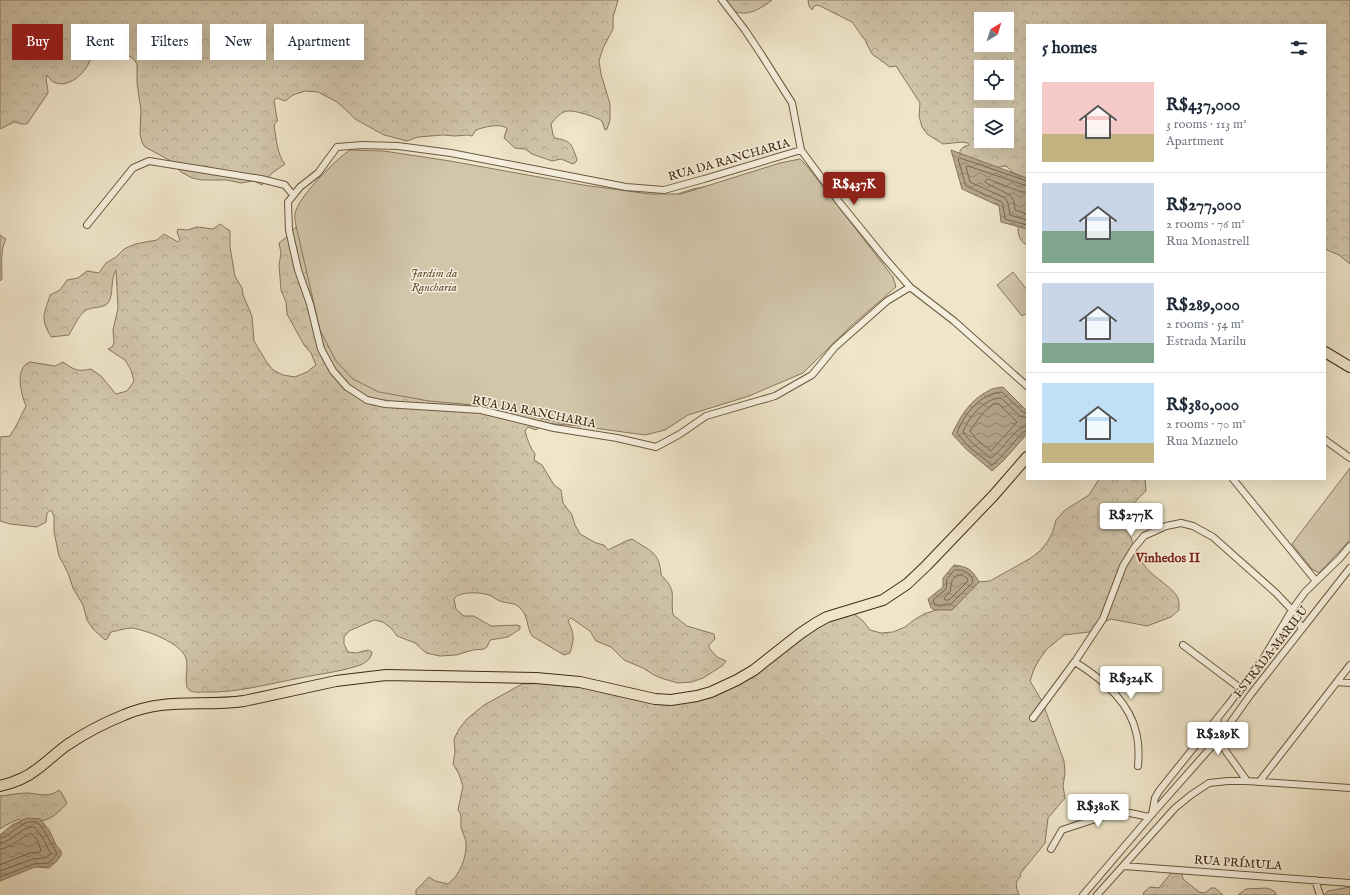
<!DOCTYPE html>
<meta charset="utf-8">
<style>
:root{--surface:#fff;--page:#f6f6f7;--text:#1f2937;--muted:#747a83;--line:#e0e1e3;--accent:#8f2418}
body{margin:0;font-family:"IM FELL English",serif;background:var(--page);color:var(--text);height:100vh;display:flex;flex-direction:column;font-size:15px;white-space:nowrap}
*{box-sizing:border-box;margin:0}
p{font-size:13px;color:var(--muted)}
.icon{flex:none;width:22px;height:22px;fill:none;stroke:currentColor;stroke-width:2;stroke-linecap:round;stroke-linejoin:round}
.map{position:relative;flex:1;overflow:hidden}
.details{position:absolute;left:1026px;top:24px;width:300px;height:456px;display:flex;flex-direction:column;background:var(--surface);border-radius:0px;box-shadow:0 4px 16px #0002}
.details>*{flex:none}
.guide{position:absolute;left:12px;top:24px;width:380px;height:36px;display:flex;gap:8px}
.needle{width:26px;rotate:38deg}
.controls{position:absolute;left:974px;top:12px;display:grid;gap:8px}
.controls a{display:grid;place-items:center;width:40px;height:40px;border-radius:0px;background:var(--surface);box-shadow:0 4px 16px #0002;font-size:20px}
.price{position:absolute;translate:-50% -34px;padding:0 9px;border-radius:4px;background:#fff;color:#222;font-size:13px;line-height:26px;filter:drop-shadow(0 1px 2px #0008)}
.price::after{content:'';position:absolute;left:50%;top:24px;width:12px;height:9px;margin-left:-6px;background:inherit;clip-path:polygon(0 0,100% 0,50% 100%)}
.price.selected{background:var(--accent);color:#fff}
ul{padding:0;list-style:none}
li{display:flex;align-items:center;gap:12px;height:100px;padding:0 16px}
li+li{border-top:1px solid var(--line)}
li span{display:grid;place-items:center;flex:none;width:112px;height:80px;border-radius:0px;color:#555}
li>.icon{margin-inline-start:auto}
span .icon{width:48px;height:48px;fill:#fffc;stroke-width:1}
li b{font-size:17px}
h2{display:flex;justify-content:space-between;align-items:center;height:48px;padding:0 16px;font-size:17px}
.pill{padding:0 14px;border-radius:0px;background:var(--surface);box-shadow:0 4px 16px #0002;font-size:14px;line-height:36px}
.pill.selected{background:var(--accent);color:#fff}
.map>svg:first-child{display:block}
.forest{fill:url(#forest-crowns);stroke:#88775e;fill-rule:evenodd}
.park{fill:#d1c5aa;stroke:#88775e}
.water{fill:url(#water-waves);stroke:#86735b}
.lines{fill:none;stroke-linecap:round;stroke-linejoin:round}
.shore{stroke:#7a674f;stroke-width:1}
.minor-casing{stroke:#6c5840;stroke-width:8}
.primary-casing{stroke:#402913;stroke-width:12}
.minor{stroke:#f5eedc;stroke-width:6}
.primary{stroke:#efe5c9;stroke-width:10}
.labels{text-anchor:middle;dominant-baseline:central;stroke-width:3;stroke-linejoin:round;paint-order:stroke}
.street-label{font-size:12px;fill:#402913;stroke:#f5eedc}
.park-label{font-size:12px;font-style:italic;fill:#645039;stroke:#f5eedc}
.neighbourhood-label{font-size:13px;font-weight:bold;fill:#7a1f14;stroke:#f5eedc}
</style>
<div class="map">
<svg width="1350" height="895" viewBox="0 0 1350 895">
<defs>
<pattern id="forest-crowns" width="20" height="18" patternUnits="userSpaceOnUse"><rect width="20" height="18" fill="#d1c5aa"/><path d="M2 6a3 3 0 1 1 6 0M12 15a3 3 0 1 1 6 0" fill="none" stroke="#b4a991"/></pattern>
<pattern id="water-waves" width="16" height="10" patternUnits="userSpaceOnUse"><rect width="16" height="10" fill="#b4a58b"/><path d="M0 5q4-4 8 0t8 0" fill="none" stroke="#948670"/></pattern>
</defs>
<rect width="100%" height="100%" fill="#efe5c9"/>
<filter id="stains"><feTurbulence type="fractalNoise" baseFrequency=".005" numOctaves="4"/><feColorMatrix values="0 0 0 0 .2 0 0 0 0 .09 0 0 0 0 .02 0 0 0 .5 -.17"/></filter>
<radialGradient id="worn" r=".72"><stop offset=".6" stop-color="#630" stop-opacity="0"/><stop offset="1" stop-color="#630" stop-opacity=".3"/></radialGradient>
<path class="forest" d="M0,0H618L613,18V29L603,48L599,61L601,74L610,104V120L607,129L605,130L602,121C597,117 574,110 568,111C560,112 556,118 551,124L553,135L555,138C572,141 571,144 577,159L576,162L573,164L561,159L552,161L532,154L525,149L515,148L504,138L507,128C499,123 484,127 476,130L472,136L468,135L455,136L443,135L418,137L407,141L384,135L355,119L347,111L337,102L318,92L305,91L293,95L285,101L277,98L274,100L277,119L278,120L274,125C276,136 277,155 285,164L272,173L262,185L254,181L241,183L226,180H202L192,178L181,172L171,161L145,147L142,142L140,134L141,110L137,83V64L133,58L125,54L103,49L92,48C91,51 92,54 91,57C88,71 70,88 56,83C52,82 49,78 47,75C45,82 48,86 48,93L27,124H22L14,122L0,129Z
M726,0H772C759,11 735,23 726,0Z
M808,0H1350V264L1339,255L1325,249V25H1027V187L1026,184L1006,166L993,168L959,157C960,149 961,147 969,145L968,143L962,142L943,144L927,134L922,127L919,116L920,103L896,66L890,67L872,54L865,40L852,22L818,5L814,6L812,10L809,6ZM981,19H1007V45H981ZM981,67H1007V93H981ZM981,115H1007V141H981Z
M719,184L616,429L544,423L536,430L528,427L525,431C527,438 530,448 535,454L534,460L542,465L554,485L561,490L563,503L572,515L575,525L580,534L596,543L604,545L608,550L626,541L632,539C650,551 660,552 661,575C678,592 670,594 673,615L687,626L714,634L715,639L709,645V648L717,657L726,661L722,666L703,678L692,682L678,683L664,679L654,675L643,668L624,660L611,647L596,641L590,631L571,618L568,621C575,635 574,639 570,653L564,655L532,636C526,626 529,617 520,608C515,602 507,604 500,601C496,600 493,596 489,595C480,592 459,591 454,599L456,609L464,616H474L491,626L517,625L520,626V629L508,637L490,640L487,647L484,649L473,650L456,655L440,656L426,653L415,643L397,636L392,629L383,622L374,620L349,631L344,637V644L348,652L356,653L368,650L372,652C371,660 364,664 357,666C339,672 319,674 300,678C268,684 237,693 204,692C200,692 193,693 189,690C183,686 189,666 186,658C181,643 146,630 132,628C125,628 117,631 111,632L107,639L105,640L93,629L87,620L83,605L73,588L68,573L59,556L54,532V516L51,510L47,513L46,522L37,527L10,524L0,521V437L10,436L16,426L26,406C21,394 14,368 30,362L55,366L63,362C74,370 78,372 91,369L101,376L116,394L127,391L134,381L131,370L125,360L108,349L112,347L114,343L113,330L118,308L116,270C110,280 114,295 108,303C103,309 91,306 85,311C79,315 73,328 69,335L51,337C48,331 44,325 44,318C43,314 49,300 50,295L60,290L67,280L78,278L87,271L99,273L106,263L116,257L124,249L135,244L157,240L164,234L178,242L180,240L177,232L178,229L187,230L197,227L213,229L220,224L230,231V247L235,276L242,288L243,295L252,316L254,341L266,361L273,370L283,375L295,377L307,372L316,365L311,353L304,345L287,314L286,302L281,290L279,265L281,253L279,243L288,236L305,216L569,194L671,196L693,189Z
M1027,191V245C1009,237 1023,204 1027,191Z
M0,235L6,239C0,250 2,266 2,279L0,281Z
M1099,479H1145L1146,491C1137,499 1130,507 1125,519C1130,534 1134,552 1144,565C1152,577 1173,587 1178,598C1179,601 1179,607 1179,610L1171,617L1147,626L1111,619L1099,624L1089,632L1064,635L1047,649L1039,660L1034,669L1030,681L1042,701L1064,761L1065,773L1063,786L1065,798L1048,818L1045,843L1020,874L1021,876C1014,883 1016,886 1019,895H416V890L429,877L435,881L448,884C460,875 467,857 466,842C465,837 462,832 461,827C460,820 463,816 458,810L463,786L459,774L453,764L455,752L454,739L459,729L467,719L484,705L522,684L579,682L652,701L703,694L805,637C822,621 831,619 853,613L863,621L870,630L881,633L893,632L905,627L914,620L924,614L936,610L946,604L978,582L990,581L1031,558L1040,551L1048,541L1053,531L1056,520L1065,510L1089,495Z
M59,790L61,792L67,803C54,819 44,822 24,824L19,819L6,825L0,829V796C9,795 19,793 28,793C39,794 49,798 59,790Z
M1172,872H1183L1182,876L1183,879L1199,892L1205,893L1211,888H1215L1223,895H1143L1144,892L1150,887L1159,888Z
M1350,887V895H1324L1328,891Z
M1267,888L1274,891L1277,895H1238L1246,889Z"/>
<path class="park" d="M350,150L384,151L450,161L583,185L650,194H681L780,163L800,159L807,166L893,277L896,287L852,325L803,373L749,396L688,415L665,430L645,435L572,425L485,406L429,401L379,392L353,379L336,361L320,330L297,230C296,225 294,219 295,214C297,198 336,159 350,150Z
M1013,272L1027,290V313L1022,316L997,285Z
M1350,468V540L1319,573L1312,569L1292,544Z"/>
<path class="water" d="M951,150L1027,178V229L1001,222L999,206L962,189Z
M1003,387L1027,411V434L1004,460L992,471L966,449L952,434C960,417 970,400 988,391C992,388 998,388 1003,387Z
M954,565C968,567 972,569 979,582L952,610H935L931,608L928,599L943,587V578Z
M27,818L40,819L49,830L56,845L61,851V855L57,861L49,868L35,867L0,881V835L12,825Z"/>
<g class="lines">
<path class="shore" d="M1027,181L960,158L958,159L966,186L1002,202L1003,205L1005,219L1027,225
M1027,186L968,166L966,167L970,182L1005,198L1008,203L1010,215L1027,220
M1027,192H1021L988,179L985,181L986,183L1010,195L1014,201L1015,210L1027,214
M994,404H999L1017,422L991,451L976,439L970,431L982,414Z
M1027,413L1023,412L1002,392C981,393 964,414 957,433L969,447L992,465L1001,457L1023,432L1027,431
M1027,418L1020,416L1001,398C984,398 968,418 963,432L972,443L991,458C1002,451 1015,427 1027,426
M955,570C964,569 972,573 973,582L950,605H935L933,600L946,589L947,579Z
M957,575H962L967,578L968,581L949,600H945L944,598L950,592L952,581Z
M0,838C13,836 20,819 37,822C46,831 50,843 57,853L54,858L48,863L34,864L0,877
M0,843C13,842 21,826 34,827L41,835L51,854L46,858L33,859L0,871
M0,849C12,848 21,837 31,833L36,838L41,850L40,852L30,853L0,865"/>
<defs>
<path id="minor" d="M722,0L745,30L761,54L792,103L801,150L840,203L883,256L910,287L954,321L1027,386
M801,150L704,179L664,190L626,187L451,153L398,146L362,145L337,147L318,173L300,187L288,202L289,230L298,270L310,304L321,349L333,371L347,387L367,400L385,404L481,410L554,428L617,438L656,447L680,434L706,416L775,396L812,375L835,347L887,301L910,287
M87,225L133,168L149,161L261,179L285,185L293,195
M1325,440L1350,458
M1233,479L1316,581
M1183,645L1240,688
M1075,662C1101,678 1129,701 1136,732C1139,743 1139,754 1138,766
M1337,682L1350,683
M1033,718L1076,660L1103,619L1123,566L1134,548L1144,536L1166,526L1181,523L1193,526L1213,537L1276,593L1292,610L1302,629
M1217,719L1225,750L1247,781
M1259,782L1350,665
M1152,814L1155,798L1159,791L1228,705L1263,659L1292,610L1305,592L1340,558L1350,546
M1051,849L1062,830L1077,825L1105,816L1130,813L1149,817
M1124,866L1350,883
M1315,880L1320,895
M1083,895L1152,814L1221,736L1251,694L1350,568
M1097,895L1175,808L1191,795L1209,783L1228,781H1247L1350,788"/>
<path id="primary" d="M1325,352L1350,367
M0,786C12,783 26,778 36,770C47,762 56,753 67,745C85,733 104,723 124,715C166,697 202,707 244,701L336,681L386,675L536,678L580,682L655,699L671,700L697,696L711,692L737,680L754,670L801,633L816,623L827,617L883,600L907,584L927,565L994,495L1027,457"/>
</defs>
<use href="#minor" class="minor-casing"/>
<use href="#primary" class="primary-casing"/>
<use href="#minor" class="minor"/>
<use href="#primary" class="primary"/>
</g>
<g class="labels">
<g class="street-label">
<text transform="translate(729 160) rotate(-16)">RUA DA RANCHARIA</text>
<text transform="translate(534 412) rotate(11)">RUA DA RANCHARIA</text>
<text transform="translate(1271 652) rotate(-52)">ESTRADA MARILU</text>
<text transform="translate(1238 863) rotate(4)">RUA PRÍMULA</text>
</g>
<g class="park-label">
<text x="434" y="273">Jardim da<tspan x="434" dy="14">Rancharia</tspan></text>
</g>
<g class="neighbourhood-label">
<text x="1168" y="558">Vinhedos II</text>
</g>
</g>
<rect width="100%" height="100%" filter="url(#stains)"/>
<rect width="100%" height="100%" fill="url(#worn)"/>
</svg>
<div class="controls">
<a><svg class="needle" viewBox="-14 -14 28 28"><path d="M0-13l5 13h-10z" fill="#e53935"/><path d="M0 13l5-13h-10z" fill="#747a83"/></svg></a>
<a><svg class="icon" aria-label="locate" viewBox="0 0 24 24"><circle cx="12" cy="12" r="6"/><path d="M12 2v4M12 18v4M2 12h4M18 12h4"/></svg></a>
<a><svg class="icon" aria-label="layers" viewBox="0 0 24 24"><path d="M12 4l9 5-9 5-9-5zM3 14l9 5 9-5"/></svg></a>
</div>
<b class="price selected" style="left:854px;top:206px">R$437K</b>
<b class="price" style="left:1131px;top:537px">R$277K</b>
<b class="price" style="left:1131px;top:700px">R$324K</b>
<b class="price" style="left:1218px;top:756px">R$289K</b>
<b class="price" style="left:1098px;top:828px">R$380K</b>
<div class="guide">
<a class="pill selected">Buy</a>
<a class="pill">Rent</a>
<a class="pill">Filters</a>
<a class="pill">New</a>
<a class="pill">Apartment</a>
</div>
<section class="details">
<h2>5 homes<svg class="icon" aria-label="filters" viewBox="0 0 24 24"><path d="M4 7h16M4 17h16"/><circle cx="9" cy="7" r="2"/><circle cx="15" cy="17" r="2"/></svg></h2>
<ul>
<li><span style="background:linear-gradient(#f6c9c9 65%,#c2b280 0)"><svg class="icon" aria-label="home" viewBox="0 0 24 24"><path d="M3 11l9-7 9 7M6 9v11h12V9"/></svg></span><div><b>R$437,000</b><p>3 rooms · 113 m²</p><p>Apartment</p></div></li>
<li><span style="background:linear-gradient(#c9d6e8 60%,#7fa58c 0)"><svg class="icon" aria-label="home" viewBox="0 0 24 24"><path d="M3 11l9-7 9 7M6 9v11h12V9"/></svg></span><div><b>R$277,000</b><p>2 rooms · 76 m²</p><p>Rua Monastrell</p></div></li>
<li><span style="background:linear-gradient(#c9d6e8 75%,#7fa58c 0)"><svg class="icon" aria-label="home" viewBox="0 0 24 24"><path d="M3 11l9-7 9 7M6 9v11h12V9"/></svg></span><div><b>R$289,000</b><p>2 rooms · 54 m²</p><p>Estrada Marilu</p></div></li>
<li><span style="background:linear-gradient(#bfe0f5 75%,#c2b280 0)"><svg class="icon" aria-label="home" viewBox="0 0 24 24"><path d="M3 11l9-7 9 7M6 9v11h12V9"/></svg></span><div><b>R$380,000</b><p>2 rooms · 70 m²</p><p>Rua Mazuelo</p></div></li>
</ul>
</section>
</div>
